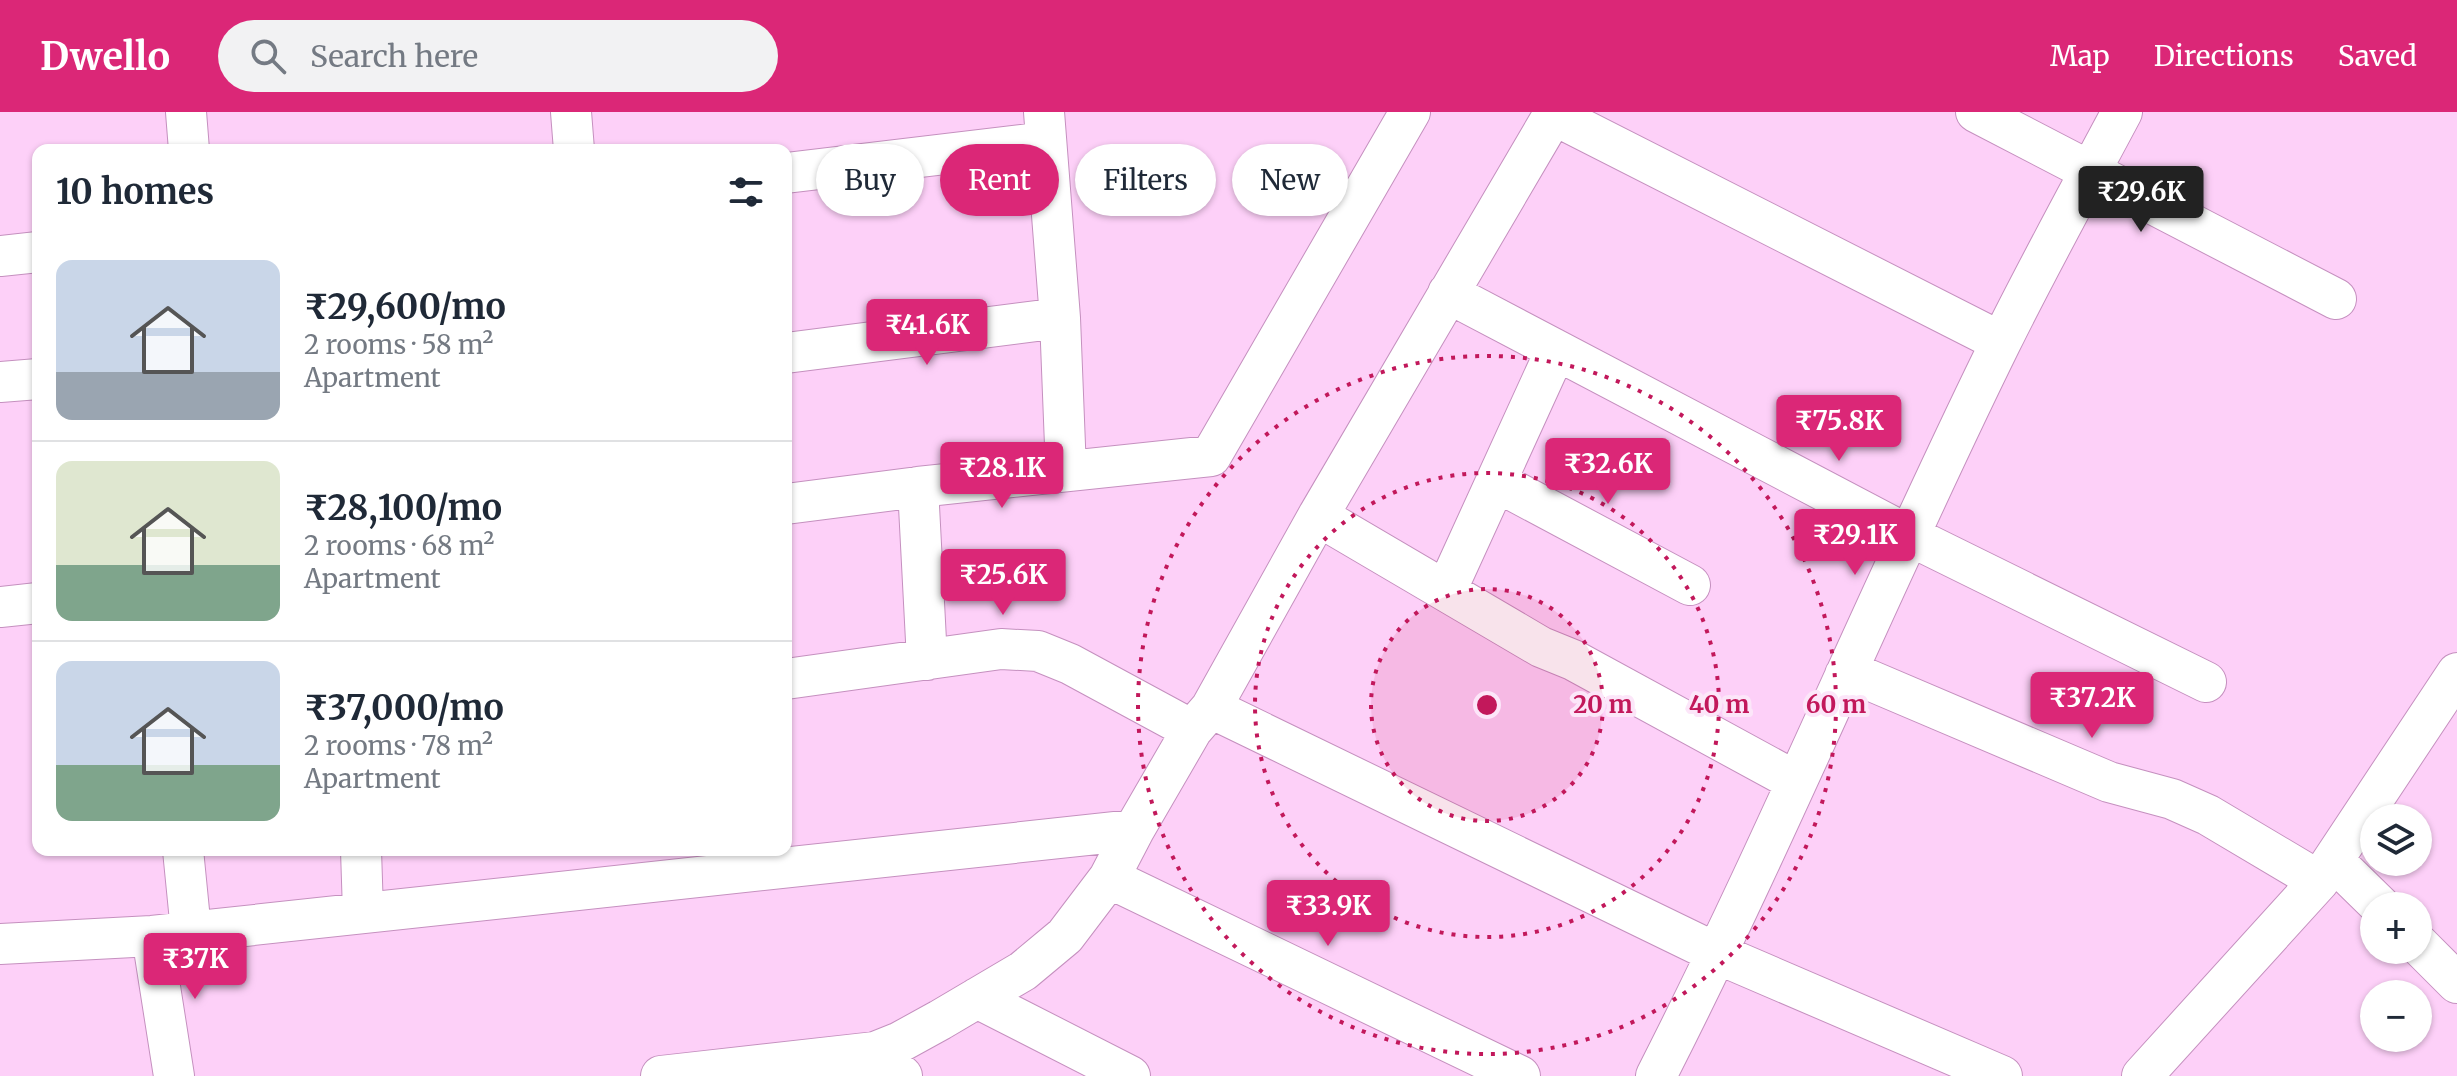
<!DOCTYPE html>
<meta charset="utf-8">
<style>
:root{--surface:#fff;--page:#f2f2f3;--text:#1f2937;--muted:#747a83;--line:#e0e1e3;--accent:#db2777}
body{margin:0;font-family:Merriweather,serif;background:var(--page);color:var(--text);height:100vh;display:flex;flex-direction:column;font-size:30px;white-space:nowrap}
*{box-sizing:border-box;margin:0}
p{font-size:26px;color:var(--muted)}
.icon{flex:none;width:44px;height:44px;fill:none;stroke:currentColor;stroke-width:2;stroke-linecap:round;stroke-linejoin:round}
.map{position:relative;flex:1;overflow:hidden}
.panel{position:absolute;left:32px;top:32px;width:760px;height:712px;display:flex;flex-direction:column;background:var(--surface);border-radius:16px;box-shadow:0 2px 6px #0004}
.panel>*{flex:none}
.guide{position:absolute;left:816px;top:32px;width:760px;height:72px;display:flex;gap:16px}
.controls{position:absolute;left:2360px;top:692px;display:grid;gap:16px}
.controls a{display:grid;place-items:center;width:72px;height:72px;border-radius:50%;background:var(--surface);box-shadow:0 2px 6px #0004;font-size:40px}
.price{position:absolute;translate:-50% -68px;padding:0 18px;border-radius:8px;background:var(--accent);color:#fff;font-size:26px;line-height:52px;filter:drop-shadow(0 2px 4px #0008)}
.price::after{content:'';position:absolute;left:50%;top:48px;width:24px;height:18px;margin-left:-12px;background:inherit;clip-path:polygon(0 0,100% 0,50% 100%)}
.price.selected{background:#222;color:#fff}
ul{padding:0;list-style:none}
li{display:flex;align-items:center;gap:24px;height:200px;padding:0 24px}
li+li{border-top:2px solid var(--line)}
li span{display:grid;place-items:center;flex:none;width:224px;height:160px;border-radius:16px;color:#555}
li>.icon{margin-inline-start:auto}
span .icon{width:96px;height:96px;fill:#fffc;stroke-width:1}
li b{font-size:34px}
h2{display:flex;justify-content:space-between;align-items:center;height:96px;padding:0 24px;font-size:34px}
.tag{padding:0 28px;border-radius:36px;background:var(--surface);box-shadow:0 2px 6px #0004;font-size:28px;line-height:72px}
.tag.selected{background:var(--accent);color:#fff}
header{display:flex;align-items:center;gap:48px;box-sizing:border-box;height:112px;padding:0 40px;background:var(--accent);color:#fff}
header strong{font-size:38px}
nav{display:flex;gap:44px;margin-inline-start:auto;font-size:28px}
.search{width:560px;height:72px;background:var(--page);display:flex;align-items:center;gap:20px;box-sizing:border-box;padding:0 28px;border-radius:44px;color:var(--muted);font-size:30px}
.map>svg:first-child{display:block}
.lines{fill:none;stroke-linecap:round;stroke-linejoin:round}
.minor-casing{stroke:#c590bf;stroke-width:42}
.minor{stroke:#fff;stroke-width:40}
.ring{fill:none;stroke:#c2185b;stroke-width:4;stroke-dasharray:4 8}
.centre{fill:#c2185b;stroke:#fce6f9;stroke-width:4}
.ring-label{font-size:24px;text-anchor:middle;font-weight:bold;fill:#c2185b;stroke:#fce6f9;stroke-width:8;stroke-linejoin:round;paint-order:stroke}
</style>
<header>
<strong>Dwello</strong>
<div class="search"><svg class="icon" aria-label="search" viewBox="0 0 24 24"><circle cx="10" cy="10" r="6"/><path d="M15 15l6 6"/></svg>Search here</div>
<nav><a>Map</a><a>Directions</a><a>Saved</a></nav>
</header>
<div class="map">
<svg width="2457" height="964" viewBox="0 0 2457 964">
<rect width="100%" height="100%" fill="#fdd0f8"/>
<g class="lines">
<defs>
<path id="minor" d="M186,0L189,38
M571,0L574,38
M1044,0L1060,206L1066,359
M1976,0L2336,187
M1554,3L2001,230
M786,61L1046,30
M0,144L38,140
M1448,181L1910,424L2206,570
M786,241L1060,206
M0,270L38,267
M1497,370L1690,473
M918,375L927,548
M786,392L918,375L1211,344L1410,0
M1318,404L1541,535L1573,548L1795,669
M1446,479L1556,238
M0,495L38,491
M1845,563L1855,562L2109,670L2172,687L2208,703L2319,769
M786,567L1001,537L1038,539L1070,552L1192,618
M1211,596L1718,842L2002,964
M183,738L191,819
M361,738L363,800
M2333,748L2380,794
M1109,766L1520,964
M152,824L174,964
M0,832L152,824L1134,718
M2418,832L2457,871
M977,886L1130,964
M661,964L875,940L902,964
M853,964L875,940L900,930L940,908L1023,859L1065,824L1109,766L1134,718L1192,618L1211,596L1318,404L1555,0
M1656,964C1779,723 1881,473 2001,230C2039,153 2081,77 2122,0
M2142,964L2319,769L2457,561"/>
</defs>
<use href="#minor" class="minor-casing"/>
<use href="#minor" class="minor"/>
</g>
<circle cx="1487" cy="593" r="116" fill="#c2185b" fill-opacity=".12"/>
<g class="ring">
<circle cx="1487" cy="593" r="116"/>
<circle cx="1487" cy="593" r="232"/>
<circle cx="1487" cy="593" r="349"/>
</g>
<circle cx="1487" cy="593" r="12" class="centre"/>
<g class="ring-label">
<text x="1603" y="601">20 m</text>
<text x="1719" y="601">40 m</text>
<text x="1836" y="601">60 m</text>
</g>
</svg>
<div class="controls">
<a><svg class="icon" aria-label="layers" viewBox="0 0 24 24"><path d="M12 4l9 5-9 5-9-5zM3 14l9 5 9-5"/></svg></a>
<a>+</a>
<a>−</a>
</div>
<b class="price selected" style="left:2141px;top:122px">₹29.6K</b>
<b class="price" style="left:927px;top:255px">₹41.6K</b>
<b class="price" style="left:1839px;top:351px">₹75.8K</b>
<b class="price" style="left:1608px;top:394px">₹32.6K</b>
<b class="price" style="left:1002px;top:398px">₹28.1K</b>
<b class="price" style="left:1855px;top:465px">₹29.1K</b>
<b class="price" style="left:1003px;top:505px">₹25.6K</b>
<b class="price" style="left:2092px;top:628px">₹37.2K</b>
<b class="price" style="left:1328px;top:836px">₹33.9K</b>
<b class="price" style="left:195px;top:889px">₹37K</b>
<div class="guide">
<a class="tag">Buy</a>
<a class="tag selected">Rent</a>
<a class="tag">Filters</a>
<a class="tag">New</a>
</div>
<section class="panel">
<h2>10 homes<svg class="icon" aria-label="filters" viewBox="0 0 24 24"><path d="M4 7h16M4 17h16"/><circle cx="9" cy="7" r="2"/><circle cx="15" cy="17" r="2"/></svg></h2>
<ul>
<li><span style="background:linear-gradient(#c9d6e8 70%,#9aa5b1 0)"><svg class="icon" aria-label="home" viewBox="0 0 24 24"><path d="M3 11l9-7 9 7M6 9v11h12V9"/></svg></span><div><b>₹29,600/mo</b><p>2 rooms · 58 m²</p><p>Apartment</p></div></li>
<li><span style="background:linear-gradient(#dfe7d0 65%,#7fa58c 0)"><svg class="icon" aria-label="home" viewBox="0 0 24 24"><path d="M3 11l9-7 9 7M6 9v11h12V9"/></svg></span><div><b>₹28,100/mo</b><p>2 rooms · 68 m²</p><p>Apartment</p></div></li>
<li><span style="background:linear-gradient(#c9d6e8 65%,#7fa58c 0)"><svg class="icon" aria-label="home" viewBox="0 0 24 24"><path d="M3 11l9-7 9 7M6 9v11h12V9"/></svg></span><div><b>₹37,000/mo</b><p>2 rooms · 78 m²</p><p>Apartment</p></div></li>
</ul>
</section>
</div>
